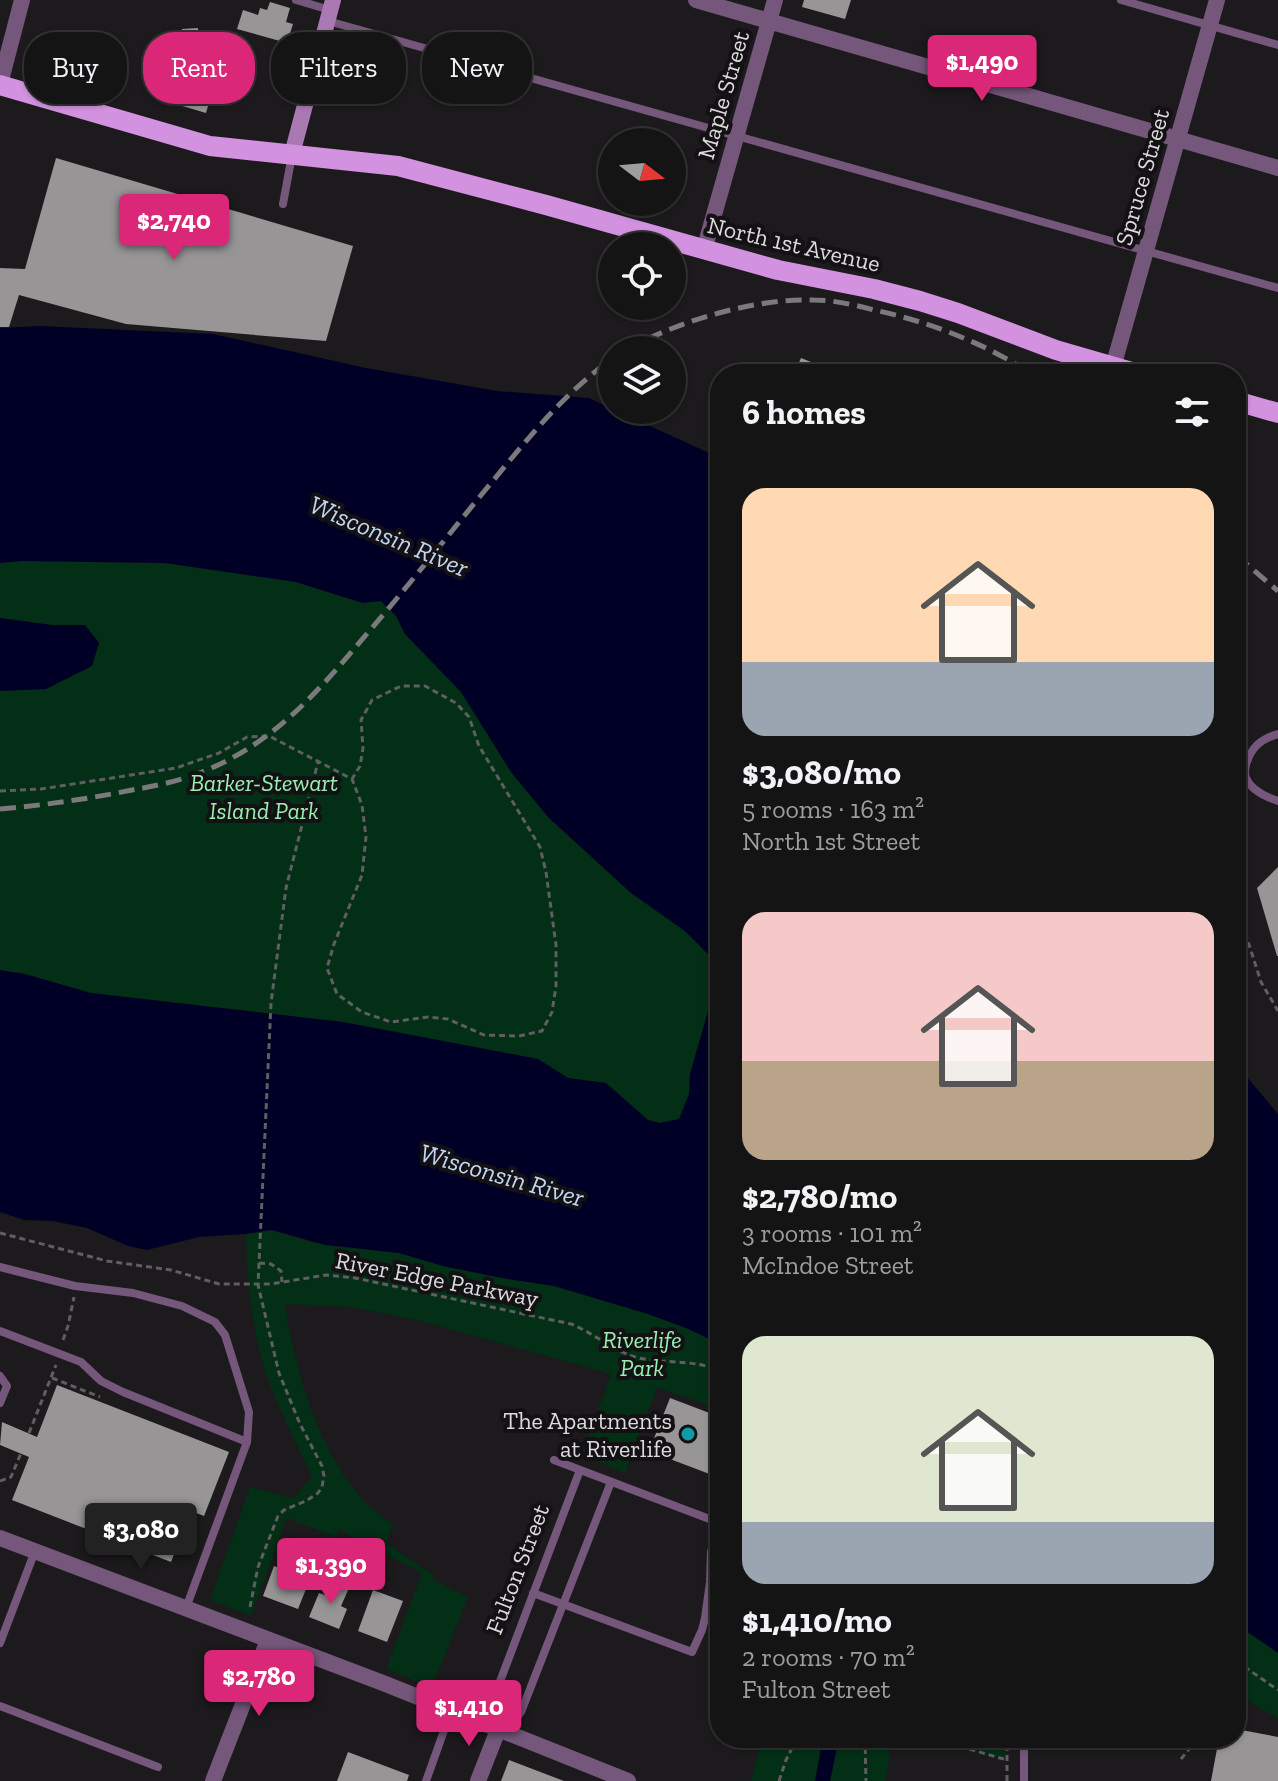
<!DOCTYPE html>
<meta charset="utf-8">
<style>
:root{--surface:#151415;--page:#1e1d1e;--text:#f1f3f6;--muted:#9d9ea0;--line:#343334;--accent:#db2777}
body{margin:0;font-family:"Zilla Slab",serif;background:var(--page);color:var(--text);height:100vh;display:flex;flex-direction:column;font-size:30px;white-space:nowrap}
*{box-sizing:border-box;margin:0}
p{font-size:26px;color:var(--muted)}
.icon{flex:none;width:44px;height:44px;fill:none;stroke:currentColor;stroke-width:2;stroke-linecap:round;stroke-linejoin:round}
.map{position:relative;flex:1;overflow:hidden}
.drawer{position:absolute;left:710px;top:364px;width:536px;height:1384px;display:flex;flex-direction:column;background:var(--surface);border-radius:32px;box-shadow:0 2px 6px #0004,0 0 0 2px var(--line)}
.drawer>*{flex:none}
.hud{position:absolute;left:24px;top:32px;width:566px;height:72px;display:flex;gap:16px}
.needle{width:52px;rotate:106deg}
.buttons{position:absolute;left:598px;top:128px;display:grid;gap:16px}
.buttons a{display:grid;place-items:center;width:88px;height:88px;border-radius:50%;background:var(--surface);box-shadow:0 2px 6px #0004,0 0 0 2px var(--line);font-size:40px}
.price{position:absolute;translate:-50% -68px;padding:0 18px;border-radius:8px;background:var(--accent);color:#fff;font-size:26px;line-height:52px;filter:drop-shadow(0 2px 4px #0008)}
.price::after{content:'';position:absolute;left:50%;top:48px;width:24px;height:18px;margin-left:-12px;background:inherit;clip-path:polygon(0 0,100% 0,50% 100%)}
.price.on{background:#222;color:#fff}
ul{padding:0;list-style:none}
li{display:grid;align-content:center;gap:16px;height:424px;padding:0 32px}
li span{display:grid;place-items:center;height:248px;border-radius:24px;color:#555}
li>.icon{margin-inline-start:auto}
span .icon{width:144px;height:144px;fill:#fffc;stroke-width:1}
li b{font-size:34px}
h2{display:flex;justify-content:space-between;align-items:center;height:96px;padding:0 32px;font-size:34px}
.chip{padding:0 28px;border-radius:32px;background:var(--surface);box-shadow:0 2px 6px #0004,0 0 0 2px var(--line);font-size:28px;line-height:72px}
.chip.on{background:var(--accent);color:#fff}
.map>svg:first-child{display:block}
.green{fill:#022f15}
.water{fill:#000026}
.building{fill:#989597}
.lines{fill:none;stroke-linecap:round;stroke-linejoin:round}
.path{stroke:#605e60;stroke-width:3;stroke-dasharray:6 4;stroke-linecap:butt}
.lane{stroke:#75577b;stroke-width:8}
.street{stroke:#75577b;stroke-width:16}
.secondary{stroke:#aa78b3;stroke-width:16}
.primary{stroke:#d392df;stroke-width:20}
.rail{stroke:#7b797b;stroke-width:5;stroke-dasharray:16 8;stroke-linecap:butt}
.culture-dot{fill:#0f9aa8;stroke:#131113;stroke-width:3}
.labels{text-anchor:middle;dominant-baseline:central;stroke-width:8;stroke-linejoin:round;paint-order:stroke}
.street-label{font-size:24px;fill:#dcdadc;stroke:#131113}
.park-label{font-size:24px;font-style:italic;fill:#97efb0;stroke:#131113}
.poi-label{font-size:24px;fill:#dcdadc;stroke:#131113;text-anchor:end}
.water-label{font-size:26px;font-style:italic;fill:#c0d5f3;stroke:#131113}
</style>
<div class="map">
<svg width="1278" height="1781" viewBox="0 0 1278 1781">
<rect width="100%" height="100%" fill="#1c1a1c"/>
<path class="green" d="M22,561L165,563L296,582L363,603L380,600L396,616L405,634L461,692L511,772L548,817L631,893L685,931L710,956L714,977L709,1008L690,1074L689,1094L679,1119L660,1123L648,1120L606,1083L568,1078L538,1059L343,1022L91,993L25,974L0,970V691L47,689L85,625H52L0,618V563Z
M267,1229L311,1242L399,1253L443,1266L502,1278L554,1286L648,1314L686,1328L720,1344V1412L692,1399L657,1388L625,1473L582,1455L611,1374L421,1321L351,1307L285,1304C295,1374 327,1487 393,1523L386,1543L434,1575L432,1579L468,1597L432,1687L386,1669L422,1573L339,1530L336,1537L287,1518L251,1616L210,1600L250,1487L294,1498L312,1477C299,1449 285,1421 273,1393C253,1343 247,1287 246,1234Z
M1236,1624L1278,1653V1719L1236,1693Z
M762,1738H823L815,1781H751Z
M839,1738H892L886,1781H830Z
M929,1738H1004L1006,1759Z"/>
<path class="water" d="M40,326L213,334L366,368L497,391L589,398L720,458V1344L686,1328L648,1314L554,1286L502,1278L443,1266L399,1253L325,1245L272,1230L246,1234L199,1237L147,1250L128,1246L87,1228L53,1221L24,1220L0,1212V970L25,974L91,993L343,1022L538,1059L568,1078L606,1083L648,1120L660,1123L679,1119L689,1094L690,1074L709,1008L714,977L710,956L685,931L631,893L548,817L511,772L461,692L405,634L396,616L381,601L363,603L296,582L165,563L22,561L0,563V328Z
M0,618L52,625H85L99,643L92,666L46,689L0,691Z
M1236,1064L1278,1114V1653L1236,1624Z
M823,1738H839L830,1781H815Z"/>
<path class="building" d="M804,0H851L845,19L802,7Z
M270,2L290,8L286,22L293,24L287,43L237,29L243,10L258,15L260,8L267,10Z
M198,28L199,52L222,58L206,113L179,105L181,95L169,92L182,47V29Z
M56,158L353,246L326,341L126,324L19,295L9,327H0V268L25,269Z
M801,358L841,374H794Z
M763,367L780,374H761Z
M1278,867V956H1277L1257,888Z
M57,1385L229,1452L204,1516L191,1511L171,1562L12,1500L29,1457L0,1445L2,1422L37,1437Z
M670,1398L720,1417V1478L649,1451Z
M274,1566L310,1579L298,1609L263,1596Z
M331,1580L349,1588L341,1606L347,1609L339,1629L309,1617L319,1593L325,1595Z
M373,1590L403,1601L387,1642L358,1631Z
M1236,1729L1278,1737V1781H1211L1219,1738H1236Z
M348,1752L409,1775L407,1781H337Z
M509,1760L564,1781H501Z"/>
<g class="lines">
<path class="path" d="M0,791L41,789L176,768L219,753L247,737L269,736L352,779L362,805L366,837L362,875L334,944L327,968L337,994L362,1012L391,1022L428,1017L448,1019L484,1035L519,1036L542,1031L552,1012L556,986V945L546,872L540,847L479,746L469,717L456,703L425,686H401L372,700L361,720L363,748L360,766L352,779
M1236,904L1261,982L1278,1011
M0,1233L107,1261L171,1270L219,1284H271L326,1275L355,1278L571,1324C594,1333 614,1352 639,1358C666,1364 694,1359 720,1371
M259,1263L271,1264L281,1271L282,1282
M63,1340L68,1326L74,1297
M52,1378L100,1397
M29,1433L56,1365
M0,1481L11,1477L21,1453
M250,1607L258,1567L278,1516L284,1510L306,1501L318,1493L322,1487L324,1476L322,1466L300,1424L279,1373L258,1285L271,1003L286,888L318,762
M1236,1661L1278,1690
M865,1738L866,1781
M931,1738L1007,1760
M1181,1759L1198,1738
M779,1781L786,1760L797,1738
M1007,1781V1742"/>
<path class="lane" d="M296,0L330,10
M1121,0L1278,45
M328,21L1278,288
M283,204L292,155
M1278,734C1261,739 1251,747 1246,765C1245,770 1244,773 1246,778C1251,790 1266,797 1278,801
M0,1267L75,1286L133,1293L182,1306L215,1322L225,1335L249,1412L247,1442L186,1608
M0,1331L81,1362L101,1381L123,1392L247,1442
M0,1376L7,1386L0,1403
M554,1460L720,1523
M580,1470L493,1700L490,1710L498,1730L513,1722L521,1712L611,1482
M533,1593L692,1652L702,1630L705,1618L710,1582L711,1552L720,1524
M0,1643L35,1551
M0,1706L158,1767
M426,1781L451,1711
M1024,1781V1738"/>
<path class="street" d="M696,0L1278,168
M0,84L22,0
M704,250L775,0
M1113,367L1217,0
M0,1538L383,1683L628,1781
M213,1781L268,1640
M478,1781L498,1730"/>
<path class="secondary" d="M292,154L333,0"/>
<path class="primary" d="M0,85L210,146L398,166L546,205L778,270L874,289L920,301L958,313L1056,350L1139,374
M1236,401L1278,413"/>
<path class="rail" d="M626,350C678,321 755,298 814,300C834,300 855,305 874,310C930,322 984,343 1032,374
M1236,555L1278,591
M0,809C45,805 88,799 132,790C155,786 180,781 202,772C277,742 320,689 371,629C409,585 445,539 482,494C522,446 561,395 612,359"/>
</g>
<circle class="culture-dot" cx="688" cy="1434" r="8"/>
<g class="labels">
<g class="street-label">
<text transform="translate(723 95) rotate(-74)">Maple Street</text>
<text transform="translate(1142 177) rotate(-74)">Spruce Street</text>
<text transform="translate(794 244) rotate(13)">North 1st Avenue</text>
<text transform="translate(437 1279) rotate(11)">River Edge Parkway</text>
<text transform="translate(517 1569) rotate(-69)">Fulton Street</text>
</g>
<g class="park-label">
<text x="264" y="782">Barker-Stewart<tspan x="264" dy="28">Island Park</tspan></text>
<text x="642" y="1339">Riverlife<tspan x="642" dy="28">Park</tspan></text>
</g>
<g class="poi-label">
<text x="672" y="1420">The Apartments<tspan x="672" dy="28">at Riverlife</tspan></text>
</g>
<g class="water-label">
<text transform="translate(389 536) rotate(23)">Wisconsin River</text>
<text transform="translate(502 1175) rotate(16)">Wisconsin River</text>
</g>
</g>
</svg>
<div class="buttons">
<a><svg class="needle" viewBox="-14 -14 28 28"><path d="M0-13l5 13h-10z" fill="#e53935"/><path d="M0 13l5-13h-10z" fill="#9d9ea0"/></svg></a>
<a><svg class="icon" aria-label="locate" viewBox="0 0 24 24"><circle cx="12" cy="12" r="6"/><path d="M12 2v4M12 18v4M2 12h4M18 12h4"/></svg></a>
<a><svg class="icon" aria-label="layers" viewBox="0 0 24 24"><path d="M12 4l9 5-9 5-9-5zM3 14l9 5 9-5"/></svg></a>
</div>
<b class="price" style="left:982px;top:103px">$1,490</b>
<b class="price" style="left:174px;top:262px">$2,740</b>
<b class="price on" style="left:141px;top:1571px">$3,080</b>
<b class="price" style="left:331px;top:1606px">$1,390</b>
<b class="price" style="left:259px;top:1718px">$2,780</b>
<b class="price" style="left:469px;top:1748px">$1,410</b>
<div class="hud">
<a class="chip">Buy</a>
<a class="chip on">Rent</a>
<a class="chip">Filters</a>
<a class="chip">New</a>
</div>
<section class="drawer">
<h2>6 homes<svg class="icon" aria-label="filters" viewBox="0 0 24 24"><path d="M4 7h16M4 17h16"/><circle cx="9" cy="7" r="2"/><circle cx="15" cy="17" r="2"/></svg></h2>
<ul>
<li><span style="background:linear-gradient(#ffd9b3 70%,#9aa5b1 0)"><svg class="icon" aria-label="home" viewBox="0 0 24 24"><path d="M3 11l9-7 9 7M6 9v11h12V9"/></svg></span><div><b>$3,080/mo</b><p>5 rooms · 163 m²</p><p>North 1st Street</p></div></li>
<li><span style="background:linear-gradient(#f6c9c9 60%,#b9a48a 0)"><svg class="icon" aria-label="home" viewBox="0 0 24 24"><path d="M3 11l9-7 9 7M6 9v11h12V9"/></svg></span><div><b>$2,780/mo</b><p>3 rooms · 101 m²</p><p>McIndoe Street</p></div></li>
<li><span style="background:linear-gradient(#dfe7d0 75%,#9aa5b1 0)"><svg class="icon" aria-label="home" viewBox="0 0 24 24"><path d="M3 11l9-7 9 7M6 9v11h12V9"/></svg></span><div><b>$1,410/mo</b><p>2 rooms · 70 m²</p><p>Fulton Street</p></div></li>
</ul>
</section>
</div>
